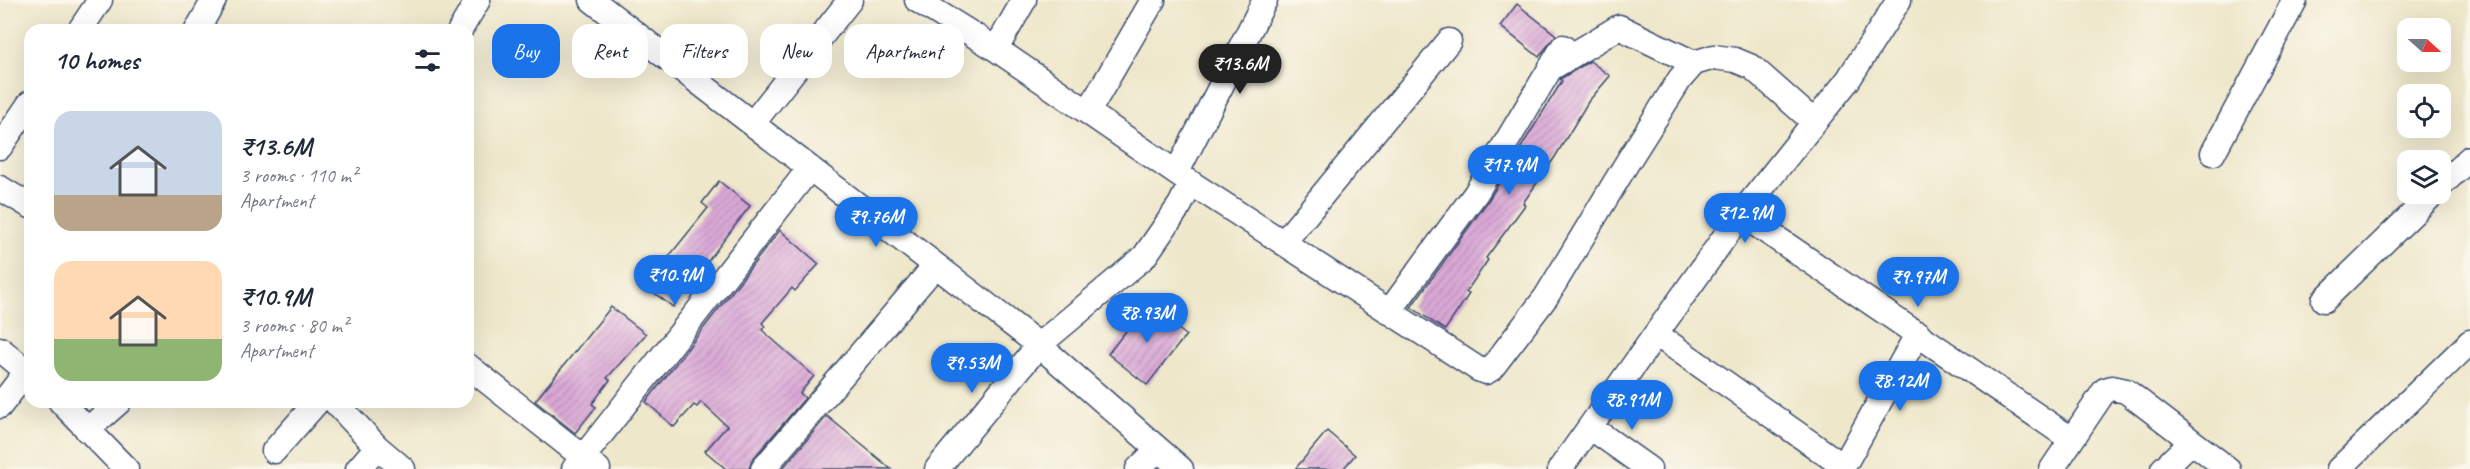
<!DOCTYPE html>
<meta charset="utf-8">
<style>
:root{--surface:#fff;--page:#f6f6f7;--text:#1f2937;--muted:#747a83;--accent:#1a73e8}
body{margin:0;font-family:Caveat,sans-serif;background:var(--page);color:var(--text);height:100vh;display:flex;flex-direction:column;font-size:22px;white-space:nowrap}
*{box-sizing:border-box;margin:0}
p{font-size:20px;color:var(--muted)}
.icon{flex:none;width:33px;height:33px;fill:none;stroke:currentColor;stroke-width:2;stroke-linecap:round;stroke-linejoin:round}
.map{position:relative;flex:1;overflow:hidden}
.details{position:absolute;left:24px;top:24px;width:450px;height:384px;display:flex;flex-direction:column;background:var(--surface);border-radius:18px;box-shadow:0 6px 24px #0002}
.details>*{flex:none}
.hud{position:absolute;left:492px;top:24px;width:570px;height:54px;display:flex;gap:12px}
.needle{width:39px;rotate:111deg}
.controls{position:absolute;left:2397px;top:18px;display:grid;gap:12px}
.controls a{display:grid;place-items:center;width:54px;height:54px;border-radius:12px;background:var(--surface);box-shadow:0 6px 24px #0002;font-size:30px}
.price{position:absolute;translate:-50% -51px;padding:0 14px;border-radius:21px;background:var(--accent);color:#fff;font-size:20px;line-height:39px;filter:drop-shadow(0 2px 3px #0008)}
.price::after{content:'';position:absolute;left:50%;top:36px;width:18px;height:14px;margin-left:-9px;background:inherit;clip-path:polygon(0 0,100% 0,50% 100%)}
.price.current{background:#222;color:#fff}
ul{padding:0;list-style:none}
li{display:flex;align-items:center;gap:18px;height:150px;padding:0 30px}
li span{display:grid;place-items:center;flex:none;width:168px;height:120px;border-radius:18px;color:#555}
li>.icon{margin-inline-start:auto}
span .icon{width:72px;height:72px;fill:#fffc;stroke-width:1}
li b{font-size:26px}
h2{display:flex;justify-content:space-between;align-items:center;height:72px;padding:0 30px;font-size:26px}
.chip{padding:0 21px;border-radius:18px;background:var(--surface);box-shadow:0 6px 24px #0002;font-size:21px;line-height:54px}
.chip.current{background:var(--accent);color:#fff}
.map>svg:first-child{display:block}
.building{fill:url(#building-hatch)}
.lines{fill:none;stroke-linecap:round;stroke-linejoin:round}
.minor-casing{stroke:#3b4b6e;stroke-width:27}
.minor{stroke:#fff;stroke-width:24}
</style>
<div class="map">
<svg width="2470" height="469" viewBox="0 0 2470 469">
<defs>
<pattern id="building-hatch" width="6" height="6" patternUnits="userSpaceOnUse" patternTransform="scale(1.5)"><rect width="6" height="6" fill="#dba9d7"/><path d="M-1 1l2-2M0 6l6-6M5 7l2-2" fill="none" stroke="#b18ab2"/></pattern>
</defs>
<rect width="100%" height="100%" fill="#fbf7ec"/>
<filter id="ink" filterUnits="userSpaceOnUse"><feTurbulence type="fractalNoise" baseFrequency=".0167" numOctaves="2"/><feDisplacementMap in="SourceGraphic" scale="12" xChannelSelector="R" yChannelSelector="G"/><feConvolveMatrix kernelMatrix="1 2 1 2 8 2 1 2 1" color-interpolation-filters="sRGB"/></filter>
<filter id="wash" filterUnits="userSpaceOnUse"><feTurbulence type="fractalNoise" baseFrequency=".008" numOctaves="4" result="noise"/><feDisplacementMap in="SourceGraphic" scale="24" xChannelSelector="R" yChannelSelector="G"/><feGaussianBlur stdDeviation="1.35" result="paint"/><feColorMatrix in="noise" values="0 0 0 0 0 0 0 0 0 0 0 0 0 0 0 0 0 1.4 0 .05"/><feComposite in="paint" operator="in"/></filter>
<g filter="url(#wash)">
<rect width="100%" height="100%" fill="#eee7ca"/>
<g id="blocks">
<path class="building" d="M1517,4L1556,35L1539,57L1500,26Z
M1590,61L1610,76L1588,102L1555,157L1523,203L1525,205L1486,258L1488,260L1466,292L1469,294L1445,330L1411,307L1488,201L1562,81L1560,79Z
M719,181L750,206L673,307L645,286L708,208L702,203Z
M780,230L819,264L795,291L792,288L762,323L765,326L762,330L814,376L800,393L805,398L752,460L749,469H726L705,451L727,426L701,402L697,407L694,405L674,427L646,402Z
M1147,304L1186,335L1147,385L1108,354Z
M611,307L646,334L607,378L610,380L592,404L596,407L575,433L535,401Z
M827,416L850,435L891,469H782Z
M1327,431L1355,455L1343,469H1295Z"/>
</g>
</g>
<g filter="url(#ink)">
<use href="#blocks" fill-opacity="0" stroke="#3b4b6e" stroke-width="1.5"/>
<g class="lines">
<defs>
<path id="minor" d="M592,0L1039,345L1181,469
M917,0L996,49L1191,183L1478,369L1486,372L1491,369L1546,297L1630,158L1680,79L1694,63L1714,57L1735,60L1752,67L1814,122
M80,30L100,0
M197,30L214,0
M460,30L478,0
M996,49L1024,0
M1553,67L1619,27L1694,63
M1088,112L1153,0
M753,123L850,0
M0,147L30,103
M2213,153L2295,0
M1177,172L1265,0
M2440,186L2470,158
M0,188L30,206
M1741,214L2071,439
M1283,243L1449,41
M2324,300L2433,194
M1389,312L1476,193L1563,47
M1656,334L1843,466
M0,349L30,374
M468,366L598,469
M61,402L126,469
M335,402L377,447L403,469
M0,406L27,371
M1590,427L1649,469
M87,430L119,402
M274,451L317,402
M358,469L377,447
M574,469L810,168
M763,469L934,267
M937,469L1039,345L1144,257L1180,205L1191,183
M1138,469L1158,449
M1560,469L1741,214L1848,80L1899,0
M1842,469L1918,333
M2052,469L2105,390L2112,388L2126,391L2228,469
M2163,469L2191,442
M2339,469L2470,342"/>
</defs>
<use href="#minor" class="minor-casing"/>
<use href="#minor" class="minor"/>
</g>
</g>
</svg>
<div class="controls">
<a><svg class="needle" viewBox="-14 -14 28 28"><path d="M0-13l5 13h-10z" fill="#e53935"/><path d="M0 13l5-13h-10z" fill="#747a83"/></svg></a>
<a><svg class="icon" aria-label="locate" viewBox="0 0 24 24"><circle cx="12" cy="12" r="6"/><path d="M12 2v4M12 18v4M2 12h4M18 12h4"/></svg></a>
<a><svg class="icon" aria-label="layers" viewBox="0 0 24 24"><path d="M12 4l9 5-9 5-9-5zM3 14l9 5 9-5"/></svg></a>
</div>
<b class="price current" style="left:1240px;top:95px">₹13.6M</b>
<b class="price" style="left:1509px;top:196px">₹17.9M</b>
<b class="price" style="left:1745px;top:244px">₹12.9M</b>
<b class="price" style="left:876px;top:248px">₹9.76M</b>
<b class="price" style="left:675px;top:306px">₹10.9M</b>
<b class="price" style="left:1918px;top:308px">₹9.97M</b>
<b class="price" style="left:1147px;top:344px">₹8.93M</b>
<b class="price" style="left:972px;top:394px">₹9.53M</b>
<b class="price" style="left:1900px;top:412px">₹8.12M</b>
<b class="price" style="left:1632px;top:431px">₹8.91M</b>
<div class="hud">
<a class="chip current">Buy</a>
<a class="chip">Rent</a>
<a class="chip">Filters</a>
<a class="chip">New</a>
<a class="chip">Apartment</a>
</div>
<section class="details">
<h2>10 homes<svg class="icon" aria-label="filters" viewBox="0 0 24 24"><path d="M4 7h16M4 17h16"/><circle cx="9" cy="7" r="2"/><circle cx="15" cy="17" r="2"/></svg></h2>
<ul>
<li><span style="background:linear-gradient(#c9d6e8 70%,#b9a48a 0)"><svg class="icon" aria-label="home" viewBox="0 0 24 24"><path d="M3 11l9-7 9 7M6 9v11h12V9"/></svg></span><div><b>₹13.6M</b><p>3 rooms · 110 m²</p><p>Apartment</p></div></li>
<li><span style="background:linear-gradient(#ffd9b3 65%,#8fb573 0)"><svg class="icon" aria-label="home" viewBox="0 0 24 24"><path d="M3 11l9-7 9 7M6 9v11h12V9"/></svg></span><div><b>₹10.9M</b><p>3 rooms · 80 m²</p><p>Apartment</p></div></li>
</ul>
</section>
</div>
